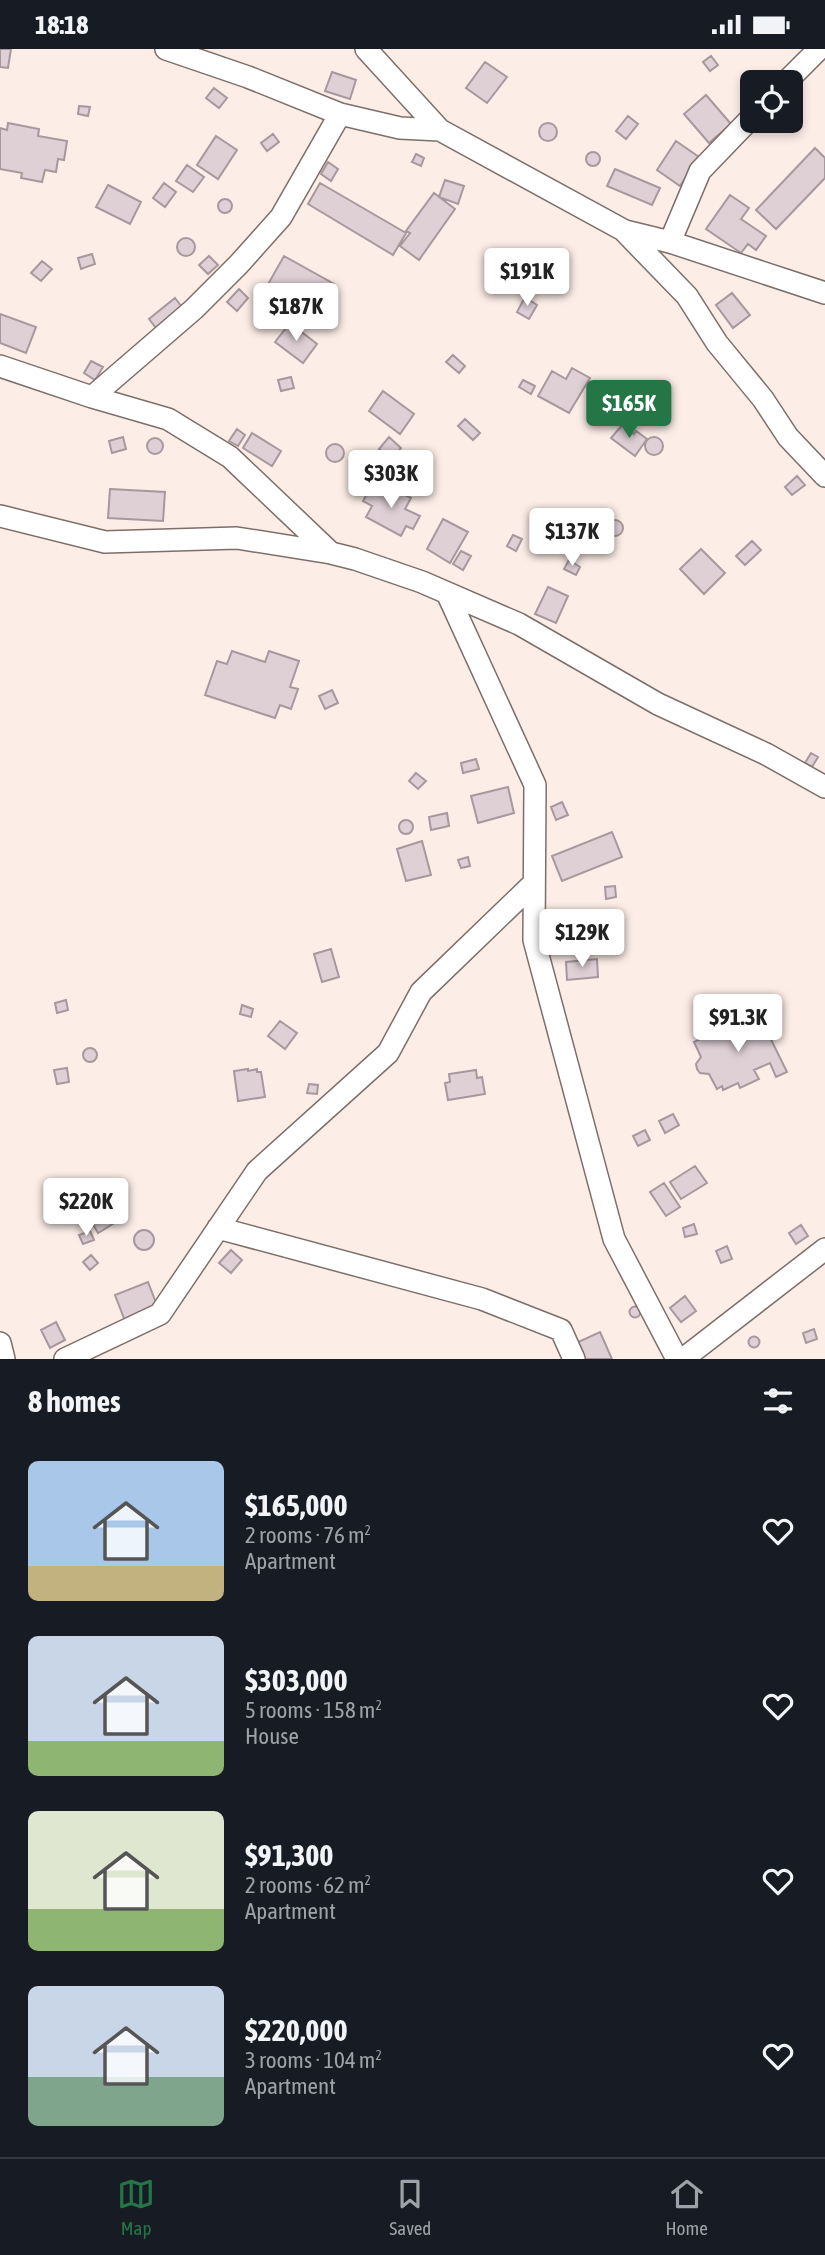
<!DOCTYPE html>
<meta charset="utf-8">
<style>
:root{--surface:#171b24;--page:#20242c;--text:#f1f3f6;--muted:#9ea1a6;--line:#363941;--accent:#247647}
body{margin:0;font-family:"Asap Condensed",sans-serif;background:var(--page);color:var(--text);height:100vh;display:flex;flex-direction:column;font-size:26px;white-space:nowrap}
*{box-sizing:border-box;margin:0}
p{font-size:23px;color:var(--muted)}
.icon{flex:none;width:38px;height:38px;fill:none;stroke:currentColor;stroke-width:2;stroke-linecap:round;stroke-linejoin:round}
.map{position:relative;height:1310px;overflow:hidden}
.side{display:flex;flex-direction:column;background:var(--surface);flex:1}
.side>*{flex:none}
.fabs{position:absolute;left:740px;top:21px;display:grid;gap:14px}
.fabs a{display:grid;place-items:center;width:63px;height:63px;border-radius:10px;background:var(--surface);box-shadow:0 4px 10px #0003;font-size:35px}
.price{position:absolute;translate:-50% -60px;padding:0 16px;border-radius:7px;background:#fff;color:#222;font-size:23px;line-height:46px;filter:drop-shadow(0 2px 4px #0008)}
.price::after{content:'';position:absolute;left:50%;top:42px;width:21px;height:16px;margin-left:-10px;background:inherit;clip-path:polygon(0 0,100% 0,50% 100%)}
.price.on{background:var(--accent);color:#fff}
ul{padding:0;list-style:none}
li{display:flex;align-items:center;gap:21px;height:175px;padding:0 28px}
li span{display:grid;place-items:center;flex:none;width:196px;height:140px;border-radius:10px;color:#555}
li>.icon{margin-inline-start:auto}
span .icon{width:84px;height:84px;fill:#fffc;stroke-width:1}
li b{font-size:30px}
h2{display:flex;justify-content:space-between;align-items:center;height:84px;padding:0 28px;font-size:30px}
.status{display:flex;justify-content:space-between;align-items:center;height:49px;padding:0 35px;background:var(--surface);direction:ltr}
.status svg{height:19px;fill:currentColor}
.tabs{display:flex;justify-content:space-around;align-items:center;height:98px;border-top:2px solid var(--line);background:var(--surface);font-size:19px;color:var(--muted)}
.tabs a{display:grid;justify-items:center;gap:4px}
.tabs .on{color:var(--accent)}
.map>svg:first-child{display:block}
.building{fill:#dfd0d6;stroke:#a6989d;stroke-width:2}
.lines{fill:none;stroke-linecap:round;stroke-linejoin:round}
.minor-casing{stroke:#7c6f6a;stroke-width:24}
.minor{stroke:#fff;stroke-width:21}
</style>
<div class="status"><b>18:18</b><svg viewBox="0 0 49 12"><path d="M0 12V9h3v3zM5 12V6h3v6zM10 12V3h3v9zM15 12V0h3v12zM26 1h20v11H26zM47 4h2v5h-2z"/></svg></div>
<div class="map">
<svg width="825" height="1310" viewBox="0 0 825 1310">
<rect width="100%" height="100%" fill="#fcede7"/>
<path class="building" d="M0,0H11L8,19L0,18Z
M711,7L718,16L710,22L703,13Z
M485,13L507,28L487,54L466,39Z
M332,23L356,31L350,50L325,42Z
M214,39L227,49L219,59L206,49Z
M706,46L731,75L709,94L684,65Z
M79,57L90,58L88,67L78,65Z
M628,67L638,75L626,90L616,82Z
M539 83a9 9 0 1 1 18 0a9 9 0 1 1-18 0Z
M8,74L39,80L38,87L67,92L64,111L58,110L56,123L45,121L42,133L21,129L22,124L0,120V79L7,81Z
M273,85L279,93L267,102L261,94Z
M216,87L237,101L218,130L197,116Z
M676,92L699,108L680,137L657,121Z
M815,99L825,109V129L776,180L756,161Z
M586 110a7 7 0 1 1 14 0a7 7 0 1 1-14 0Z
M416,105L424,109L421,117L412,113Z
M328,113L338,120L331,132L321,125Z
M187,116L204,128L193,143L176,132Z
M615,120L660,139L652,156L607,137Z
M445,131L464,137L458,155L439,148Z
M164,134L176,143L165,158L153,149Z
M320,134L406,184L393,206L308,155Z
M108,136L141,153L130,175L96,158Z
M434,144L455,160L419,211L400,197L410,184L406,182Z
M730,146L749,159L741,170L766,187L756,201L748,195L741,204L706,180Z
M218 157a7 7 0 1 1 14 0a7 7 0 1 1-14 0Z
M177 198a9 9 0 1 1 18 0a9 9 0 1 1-18 0Z
M92,205L95,215L81,220L78,209Z
M209,207L218,216L208,225L199,216Z
M284,207L334,235L317,265L267,237Z
M42,212L52,220L41,232L31,224Z
M239,240L248,249L237,262L227,253Z
M732,244L750,266L733,279L716,256Z
M525,248L537,256L529,270L517,263Z
M175,249L185,262L159,283L149,270Z
M0,265L36,278L26,304L0,294Z
M290,274L317,295L303,314L275,293Z
M453,306L465,317L459,324L446,313Z
M91,312L103,318L95,331L84,324Z
M572,319L590,329L569,364L538,347L552,322L566,330Z
M291,328L294,339L281,342L278,331Z
M523,331L535,337L531,345L519,338Z
M383,342L414,365L400,385L369,362Z
M598 354a7 7 0 1 1 14 0a7 7 0 1 1-14 0Z
M465,370L480,384L473,391L458,377Z
M622,376L634,385L636,382L647,390L635,407L611,389Z
M237,380L245,386L238,397L229,392Z
M252,384L281,402L272,417L243,399Z
M123,388L126,400L112,404L109,392Z
M389,388L401,399L392,410L379,400Z
M645 397a9 9 0 1 1 18 0a9 9 0 1 1-18 0Z
M147 397a8 8 0 1 1 16 0a8 8 0 1 1-16 0Z
M326 404a9 9 0 1 1 18 0a9 9 0 1 1-18 0Z
M797,427L805,436L792,446L785,438Z
M384,435L411,449L405,460L420,467L413,480L406,477L401,487L366,468L372,457L363,452L370,439L379,444Z
M110,440L165,443L163,472L108,469Z
M443,470L468,483L450,514L427,500Z
M607 479a8 8 0 1 1 16 0a8 8 0 1 1-16 0Z
M513,486L522,490L516,502L507,497Z
M752,492L761,501L745,516L736,507Z
M701,500L725,524L704,545L680,520Z
M461,502L471,507L463,521L453,515Z
M569,511L580,518L576,526L564,520Z
M548,538L568,547L556,574L535,565Z
M232,602L265,613L269,602L299,612L290,638L298,640L291,660L280,656L275,669L205,646L217,612L227,615Z
M332,641L338,654L325,660L319,647Z
M811,704L818,708L812,718L805,714Z
M476,710L479,720L463,724L461,714Z
M416,724L426,732L418,740L409,732Z
M508,738L514,764L478,774L471,747Z
M562,753L568,766L556,771L551,758Z
M447,764L449,777L431,781L429,768Z
M399 778a7 7 0 1 1 14 0a7 7 0 1 1-14 0Z
M612,783L622,808L562,832L552,807Z
M422,792L431,826L406,832L397,800Z
M468,808L470,817L461,819L458,811Z
M615,837L616,848L606,850L605,838Z
M331,900L339,928L322,933L314,905Z
M597,910L598,928L567,931L566,913Z
M718,950L720,955L726,953L733,969L713,978L711,973L705,976L698,959Z
M66,951L68,961L57,964L55,954Z
M242,956L253,960L251,968L240,965Z
M752,965L754,969L759,966L787,1023L776,1028L770,1014L754,1021L759,1030L740,1039L738,1034L723,1041L722,1037L717,1040L709,1025L700,1024L697,1020L696,1015L701,1008L694,993L721,980L724,986L732,982L729,977Z
M280,972L297,984L285,1000L268,987Z
M83 1006a7 7 0 1 1 14 0a7 7 0 1 1-14 0Z
M67,1019L69,1033L57,1035L54,1021Z
M248,1020V1022L257,1020V1023H261L265,1048L238,1052L234,1022Z
M476,1021L477,1029L482,1028L485,1045L448,1051L445,1034L450,1033L449,1025Z
M309,1035L318,1036L317,1045L307,1044Z
M673,1065L679,1076L665,1084L659,1072Z
M645,1081L650,1091L638,1097L633,1087Z
M695,1117L707,1134L681,1150L670,1133Z
M664,1134L680,1158L666,1167L650,1143Z
M103,1152L116,1173L98,1184L86,1163Z
M694,1175L697,1185L685,1188L683,1179Z
M801,1176L808,1187L796,1195L789,1184Z
M134 1191a10 10 0 1 1 20 0a10 10 0 1 1-20 0Z
M90,1182L94,1191L83,1195L79,1186Z
M727,1197L732,1210L721,1214L716,1202Z
M231,1201L242,1211L231,1224L219,1214Z
M91,1206L98,1214L90,1221L83,1213Z
M148,1233L158,1259L125,1272L115,1246Z
M685,1247L696,1262L681,1273L670,1259Z
M629.5 1263a5.5 5.5 0 1 1 11 0a5.5 5.5 0 1 1-11 0Z
M56,1273L65,1291L50,1299L41,1281Z
M814,1280L817,1290L806,1294L803,1284Z
M600,1283L612,1310H583L576,1294Z
M748.5 1293a5.5 5.5 0 1 1 11 0a5.5 5.5 0 1 1-11 0Z"/>
<g class="lines">
<defs>
<path id="minor" d="M166,0L248,28L340,65L400,79L440,81L625,182L670,193L825,244
M366,0L440,81
M786,33L819,0
M625,183L687,247L717,294L763,350L788,388L825,427
M670,193L700,122L752,68
M0,317L92,348L168,370L230,408L331,504L355,510L422,533L519,575L658,655L766,705L825,738
M92,348L194,260L239,215L281,168L340,65
M0,467L105,493L237,489L331,504
M447,544L535,736L534,891L614,1190L677,1310
M218,1179L482,1250L561,1281L574,1310
M0,1294L4,1310
M65,1310L160,1265L257,1122L388,1004L421,943L534,834
M683,1310L825,1200"/>
</defs>
<use href="#minor" class="minor-casing"/>
<use href="#minor" class="minor"/>
</g>
</svg>
<div class="fabs">
<a><svg class="icon" aria-label="locate" viewBox="0 0 24 24"><circle cx="12" cy="12" r="6"/><path d="M12 2v4M12 18v4M2 12h4M18 12h4"/></svg></a>
</div>
<b class="price" style="left:527px;top:259px">$191K</b>
<b class="price" style="left:296px;top:294px">$187K</b>
<b class="price on" style="left:629px;top:391px">$165K</b>
<b class="price" style="left:391px;top:461px">$303K</b>
<b class="price" style="left:572px;top:519px">$137K</b>
<b class="price" style="left:582px;top:920px">$129K</b>
<b class="price" style="left:738px;top:1005px">$91.3K</b>
<b class="price" style="left:86px;top:1189px">$220K</b>
</div>
<section class="side">
<h2>8 homes<svg class="icon" aria-label="filters" viewBox="0 0 24 24"><path d="M4 7h16M4 17h16"/><circle cx="9" cy="7" r="2"/><circle cx="15" cy="17" r="2"/></svg></h2>
<ul>
<li><span style="background:linear-gradient(#a9c7e8 75%,#c2b280 0)"><svg class="icon" aria-label="home" viewBox="0 0 24 24"><path d="M3 11l9-7 9 7M6 9v11h12V9"/></svg></span><div><b>$165,000</b><p>2 rooms · 76 m²</p><p>Apartment</p></div><svg class="icon" aria-label="heart" viewBox="0 0 24 24"><path d="M12 20l-8-8c-3-5 5-10 8-4 3-6 11-1 8 4z"/></svg></li>
<li><span style="background:linear-gradient(#c9d6e8 75%,#8fb573 0)"><svg class="icon" aria-label="home" viewBox="0 0 24 24"><path d="M3 11l9-7 9 7M6 9v11h12V9"/></svg></span><div><b>$303,000</b><p>5 rooms · 158 m²</p><p>House</p></div><svg class="icon" aria-label="heart" viewBox="0 0 24 24"><path d="M12 20l-8-8c-3-5 5-10 8-4 3-6 11-1 8 4z"/></svg></li>
<li><span style="background:linear-gradient(#dfe7d0 70%,#8fb573 0)"><svg class="icon" aria-label="home" viewBox="0 0 24 24"><path d="M3 11l9-7 9 7M6 9v11h12V9"/></svg></span><div><b>$91,300</b><p>2 rooms · 62 m²</p><p>Apartment</p></div><svg class="icon" aria-label="heart" viewBox="0 0 24 24"><path d="M12 20l-8-8c-3-5 5-10 8-4 3-6 11-1 8 4z"/></svg></li>
<li><span style="background:linear-gradient(#c9d6e8 65%,#7fa58c 0)"><svg class="icon" aria-label="home" viewBox="0 0 24 24"><path d="M3 11l9-7 9 7M6 9v11h12V9"/></svg></span><div><b>$220,000</b><p>3 rooms · 104 m²</p><p>Apartment</p></div><svg class="icon" aria-label="heart" viewBox="0 0 24 24"><path d="M12 20l-8-8c-3-5 5-10 8-4 3-6 11-1 8 4z"/></svg></li>
</ul>
</section>
<nav class="tabs">
<a class="on"><svg class="icon" aria-label="map" viewBox="0 0 24 24"><path d="M3 6l6-2 6 2 6-2v14l-6 2-6-2-6 2zM9 4v14M15 6v14"/></svg>Map</a>
<a><svg class="icon" aria-label="saved" viewBox="0 0 24 24"><path d="M7 4h10v16l-5-4-5 4z"/></svg>Saved</a>
<a><svg class="icon" aria-label="home" viewBox="0 0 24 24"><path d="M3 11l9-7 9 7M6 9v11h12V9"/></svg>Home</a>
</nav>
